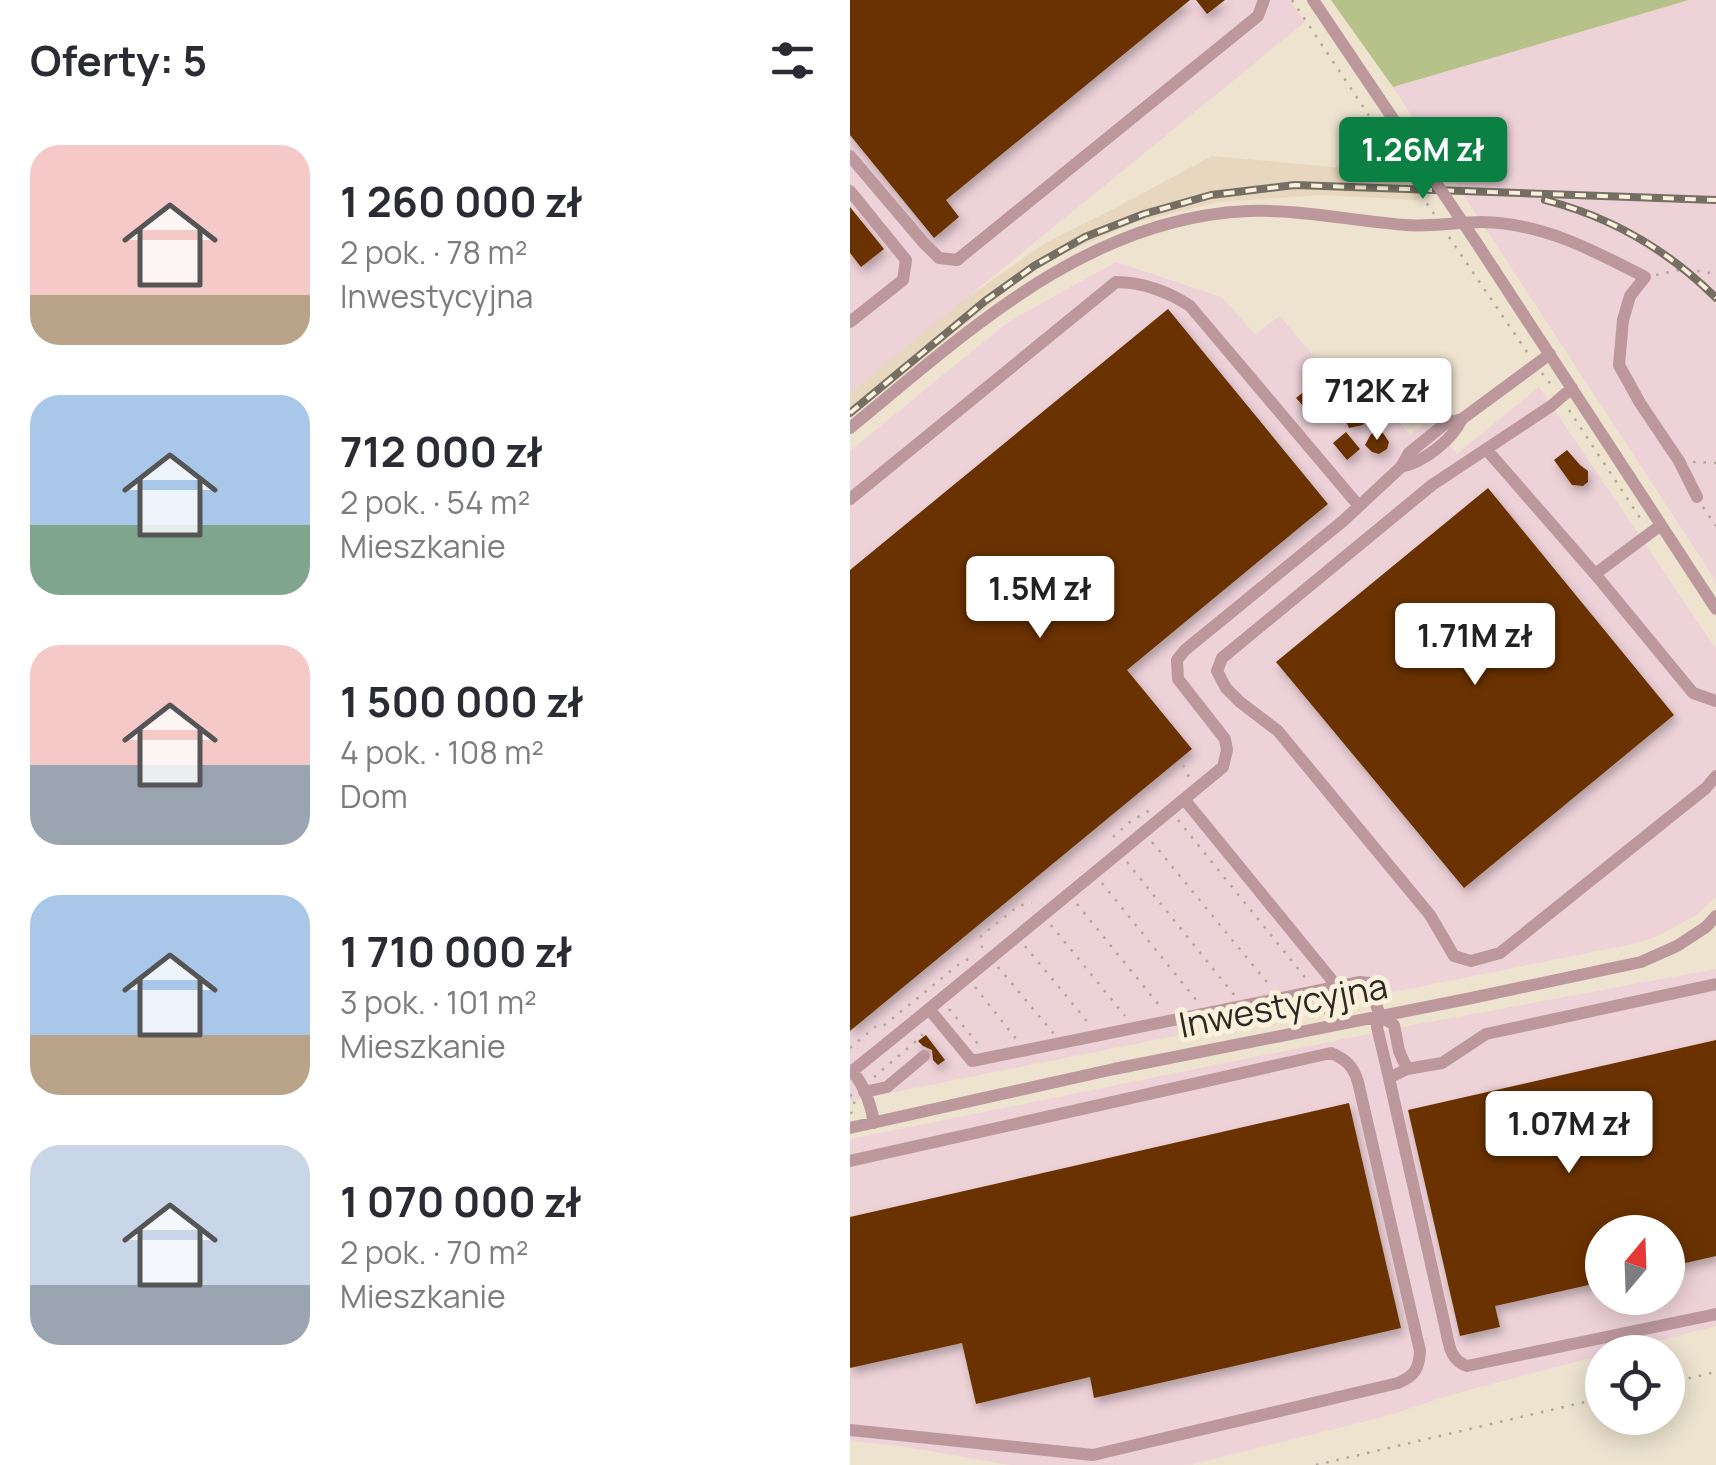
<!DOCTYPE html>
<html lang="pl">
<meta charset="utf-8">
<style>
:root{--surface:#fff;--page:#f7f7f7;--text:#2b2b33;--muted:#7c7c81;--accent:#0b8043}
body{margin:0;font-family:Manrope,sans-serif;background:var(--page);color:var(--text);height:100vh;display:flex;flex-direction:column;font-size:38px;white-space:nowrap}
*{box-sizing:border-box;margin:0}
p{font-size:32px;color:var(--muted)}
.icon{flex:none;width:55px;height:55px;fill:none;stroke:currentColor;stroke-width:2;stroke-linecap:round;stroke-linejoin:round}
.map{position:relative;flex:1;overflow:hidden}
.side{display:flex;flex-direction:column;background:var(--surface);width:850px}
.side>*{flex:none}
.needle{width:65px;rotate:19deg}
.tools{position:absolute;left:735px;top:1215px;display:grid;gap:20px}
.tools a{display:grid;place-items:center;width:100px;height:100px;border-radius:50%;background:var(--surface);box-shadow:0 5px 25px #0003;font-size:50px}
.price{position:absolute;translate:-50% -85px;padding:0 22px;border-radius:10px;background:#fff;color:#222;font-size:32px;line-height:65px;filter:drop-shadow(0 2px 5px #0008)}
.price::after{content:'';position:absolute;left:50%;top:60px;width:30px;height:22px;margin-left:-15px;background:inherit;clip-path:polygon(0 0,100% 0,50% 100%)}
.price.selected{background:var(--accent);color:#fff}
ul{padding:0;list-style:none}
li{display:flex;align-items:center;gap:30px;height:250px;padding:0 30px}
li span{display:grid;place-items:center;flex:none;width:280px;height:200px;border-radius:30px;color:#555}
li>.icon{margin-inline-start:auto}
span .icon{width:120px;height:120px;fill:#fffc;stroke-width:1}
li b{font-size:42px}
h2{display:flex;justify-content:space-between;align-items:center;height:120px;padding:0 30px;font-size:42px}
main{display:flex;flex:1;min-height:0}
.map>svg:first-child{display:block}
.built{fill:#e6d7be}
.industrial{fill:#edd2d8;fill-rule:evenodd}
.green{fill:#b6c289}
.water{fill:#54bfc1}
.building{fill:#6b3300;filter:url(#shadow)}
.lines{fill:none;stroke-linecap:round;stroke-linejoin:round}
.path{stroke:#b0a898;stroke-width:2.5;stroke-dasharray:2.5 8;stroke-linecap:butt}
.minor{stroke:#bc989d;stroke-width:12}
.rail-casing{stroke:#756f63;stroke-width:8}
.rail{stroke:#fbf0dc;stroke-width:4;stroke-dasharray:11;stroke-linecap:butt}
.minor-bridge{stroke:#bc989d;stroke-width:12}
.labels{text-anchor:middle;dominant-baseline:central;stroke-width:10;stroke-linejoin:round;paint-order:stroke}
.street-label{font-size:35px;fill:#2d2922;stroke:#fbf0dc}
</style>
<main>
<section class="side">
<h2>Oferty: 5<svg class="icon" aria-label="filters" viewBox="0 0 24 24"><path d="M4 7h16M4 17h16"/><circle cx="9" cy="7" r="2"/><circle cx="15" cy="17" r="2"/></svg></h2>
<ul>
<li><span style="background:linear-gradient(#f6c9c9 75%,#b9a48a 0)"><svg class="icon" aria-label="home" viewBox="0 0 24 24"><path d="M3 11l9-7 9 7M6 9v11h12V9"/></svg></span><div><b>1 260 000 zł</b><p>2 pok. · 78 m²</p><p>Inwestycyjna</p></div></li>
<li><span style="background:linear-gradient(#a9c7e8 65%,#7fa58c 0)"><svg class="icon" aria-label="home" viewBox="0 0 24 24"><path d="M3 11l9-7 9 7M6 9v11h12V9"/></svg></span><div><b>712 000 zł</b><p>2 pok. · 54 m²</p><p>Mieszkanie</p></div></li>
<li><span style="background:linear-gradient(#f6c9c9 60%,#9aa5b1 0)"><svg class="icon" aria-label="home" viewBox="0 0 24 24"><path d="M3 11l9-7 9 7M6 9v11h12V9"/></svg></span><div><b>1 500 000 zł</b><p>4 pok. · 108 m²</p><p>Dom</p></div></li>
<li><span style="background:linear-gradient(#a9c7e8 70%,#b9a48a 0)"><svg class="icon" aria-label="home" viewBox="0 0 24 24"><path d="M3 11l9-7 9 7M6 9v11h12V9"/></svg></span><div><b>1 710 000 zł</b><p>3 pok. · 101 m²</p><p>Mieszkanie</p></div></li>
<li><span style="background:linear-gradient(#c9d6e8 70%,#9aa5b1 0)"><svg class="icon" aria-label="home" viewBox="0 0 24 24"><path d="M3 11l9-7 9 7M6 9v11h12V9"/></svg></span><div><b>1 070 000 zł</b><p>2 pok. · 70 m²</p><p>Mieszkanie</p></div></li>
</ul>
</section>
<div class="map">
<svg width="866" height="1465" viewBox="0 0 866 1465">
<defs>
<filter id="shadow"><feDropShadow dx="3" dy="5.5" stdDeviation="5" flood-color="#0004"/></filter>
</defs>
<rect width="100%" height="100%" fill="#ede3cf"/>
<path class="built" d="M362,156L550,173L569,200L470,195L368,202L286,222L215,253L169,280L0,418V393L107,305L195,243L267,207Z"/>
<path class="industrial" d="M0,0H439L455,22L0,393Z
M839,0H866V581L543,87Z
M266,262L371,297L405,334L430,316L475,370L508,374L560,435L578,421L607,454L689,387L866,649V897L846,915L808,936L783,944L0,1101V451L158,322Z
M866,969V1326L764,1352H752V1355L600,1395L537,1416L340,1465H160L51,1446L0,1441V1139L553,1027ZM752,1232H818V1298H752Z"/>
<path class="green" d="M481,0H839L543,87Z"/>
<path class="water" d="M574,368L589,385L564,406L550,389Z"/>
<path class="building" d="M0,0H340L96,200L109,217L84,238L0,135Z
M346,0H375L357,14Z
M0,207L34,249L11,267L0,253Z
M318,309L478,504L277,670L342,749L0,1031V570Z
M469,380L477,386L476,391L455,408L446,398Z
M507,405L513,408L516,418L513,425L499,428L495,419V412L500,406Z
M496,432L510,449L497,460L483,443Z
M526,432L533,433L539,442L537,449L529,454L522,452L515,445L521,434Z
M717,450L730,465L738,471V482L733,486L722,485L704,460Z
M638,488L824,715L614,888L426,662Z
M76,1035L95,1060L88,1065L83,1060L82,1050L73,1046L68,1041Z
M866,1040V1256L818,1267V1232H752V1282L645,1306L650,1327L610,1336L558,1110Z
M499,1103L551,1328L244,1398L240,1377L126,1404L112,1343L0,1368V1217Z"/>
<g class="lines">
<path class="path" d="M442,0L566,186H572L573,193H570L584,214
M599,237L679,355
M806,275L834,269L866,274
M692,373L703,387
M719,410L794,524
M843,462L866,463
M853,507L866,526
M333,765L339,777
M328,820L458,981
M263,837L281,821L302,809
M302,842L420,986
M277,862L385,996
M252,883L347,1001
M227,904L313,1010
M201,925L275,1016
M175,946L240,1025
M132,948L131,936L168,906L182,903
M148,967L204,1034
M125,987L167,1040
M99,1009L129,1045
M464,1016L515,1005
M0,1048L25,1027H32L108,965L125,955
M24,1077L72,1036V1032
M1,1114L5,1100L0,1096L2,1095
M818,1383L866,1372
M466,1465L752,1398"/>
<path class="minor" d="M463,0L556,138
M0,156L73,242L89,258L107,260L408,16L414,0
M0,191L56,260L53,280L0,322
M626,242L866,609
M722,388L701,406L582,485L372,658L367,671L376,688L390,702L428,731L580,915L604,956L621,961L650,953L856,788L866,776
M0,428C117,332 237,218 398,211C450,209 504,221 556,225C581,227 607,222 632,222C692,223 743,250 795,277L780,296L773,320L769,365L790,403L829,461L847,497
M636,449L745,574L843,693L866,701
M551,467C574,462 602,440 612,419L700,354
M0,499L266,282C292,282 319,292 340,306L508,505
M745,574L811,525
M334,799L481,979L484,987
M866,984L636,1034L592,1063L557,1069L539,1078L595,1326C599,1343 599,1360 617,1366L866,1314
M530,1016L544,1025L549,1051L557,1069
M2,1071C14,1085 21,1105 24,1123
M0,1073L79,1009
M539,1078L527,1027L530,1016L519,983L510,982L122,1061L79,1009L373,767L377,750L375,739L328,679L327,660L335,650L493,521L551,467L559,453L596,423L612,419
M14,1092L37,1087L74,1056
M0,1128L264,1069L617,999L791,962L827,946L856,927L866,916
M0,1161L481,1053C497,1060 503,1066 508,1082L570,1351C569,1370 564,1376 548,1383L243,1455L0,1430"/>
<defs>
<path id="rail" d="M695,200C761,217 818,250 866,298
M0,413L135,301L184,266L235,237L294,214L361,195L445,185L866,200"/>
</defs>
<use href="#rail" class="rail-casing"/>
<use href="#rail" class="rail"/>
<path class="minor-bridge" d="M556,138L626,242"/>
</g>
<g class="labels">
<g class="street-label">
<text transform="translate(433 1005) rotate(-11)">Inwestycyjna</text>
</g>
</g>
</svg>
<div class="tools">
<a><svg class="needle" viewBox="-14 -14 28 28"><path d="M0-13l5 13h-10z" fill="#e53935"/><path d="M0 13l5-13h-10z" fill="#7c7c81"/></svg></a>
<a><svg class="icon" aria-label="locate" viewBox="0 0 24 24"><circle cx="12" cy="12" r="6"/><path d="M12 2v4M12 18v4M2 12h4M18 12h4"/></svg></a>
</div>
<b class="price selected" style="left:573px;top:202px">1.26M zł</b>
<b class="price" style="left:527px;top:443px">712K zł</b>
<b class="price" style="left:190px;top:641px">1.5M zł</b>
<b class="price" style="left:625px;top:688px">1.71M zł</b>
<b class="price" style="left:719px;top:1176px">1.07M zł</b>
</div>
</main>
